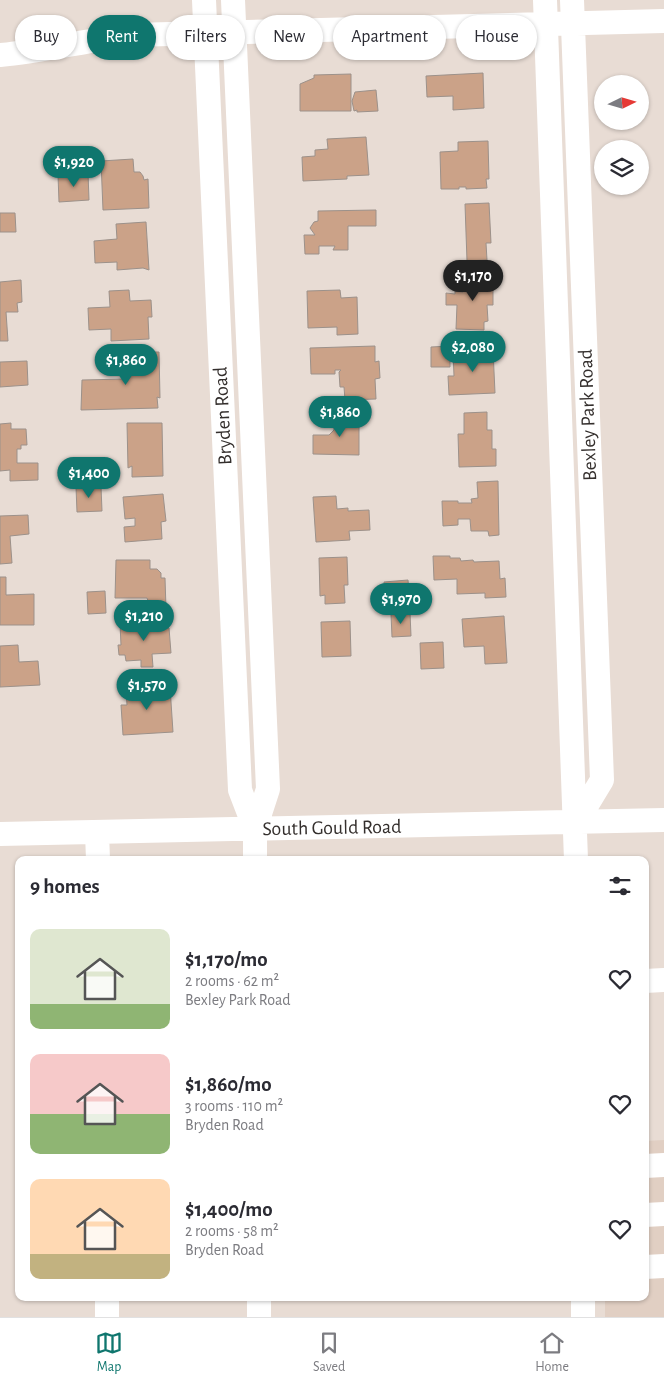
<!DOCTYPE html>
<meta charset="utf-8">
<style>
:root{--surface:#fff;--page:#f2f2f3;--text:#2b2b33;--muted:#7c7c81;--line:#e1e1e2;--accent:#0f766e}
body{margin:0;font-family:"Alegreya Sans",sans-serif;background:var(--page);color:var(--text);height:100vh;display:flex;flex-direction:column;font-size:19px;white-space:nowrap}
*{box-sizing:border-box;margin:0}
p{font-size:16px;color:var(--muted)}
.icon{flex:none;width:28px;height:28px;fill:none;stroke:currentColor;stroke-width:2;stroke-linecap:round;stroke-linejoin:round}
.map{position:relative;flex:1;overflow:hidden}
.drawer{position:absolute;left:15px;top:856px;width:634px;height:445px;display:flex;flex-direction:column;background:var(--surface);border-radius:10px;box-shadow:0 1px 4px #0004}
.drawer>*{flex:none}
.guide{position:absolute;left:15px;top:15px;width:635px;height:45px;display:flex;gap:10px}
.needle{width:32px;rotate:85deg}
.tools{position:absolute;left:594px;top:75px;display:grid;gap:10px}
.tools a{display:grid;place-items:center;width:55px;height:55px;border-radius:50%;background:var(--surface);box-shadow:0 1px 4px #0004;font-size:25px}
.price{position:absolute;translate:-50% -42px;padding:0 11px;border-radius:18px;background:var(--accent);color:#fff;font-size:16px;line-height:32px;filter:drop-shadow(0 1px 2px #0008)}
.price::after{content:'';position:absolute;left:50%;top:30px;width:15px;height:11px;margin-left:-8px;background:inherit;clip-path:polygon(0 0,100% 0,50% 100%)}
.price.active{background:#222;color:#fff}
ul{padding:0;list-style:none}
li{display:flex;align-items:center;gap:15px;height:125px;padding:0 15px}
li span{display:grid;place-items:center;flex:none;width:140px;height:100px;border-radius:10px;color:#555}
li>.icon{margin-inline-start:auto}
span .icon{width:60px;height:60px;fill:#fffc;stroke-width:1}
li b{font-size:21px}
h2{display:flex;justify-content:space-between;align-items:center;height:60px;padding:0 15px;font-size:21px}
.chip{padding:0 18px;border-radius:22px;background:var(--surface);box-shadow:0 1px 4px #0004;font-size:18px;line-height:45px}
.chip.active{background:var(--accent);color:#fff}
.tab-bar{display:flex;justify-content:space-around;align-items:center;height:70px;border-top:1px solid var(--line);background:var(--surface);font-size:14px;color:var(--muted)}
.tab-bar a{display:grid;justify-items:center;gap:2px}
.tab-bar .active{color:var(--accent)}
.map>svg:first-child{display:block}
.built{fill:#e1cfc3}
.building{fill:#cba288;stroke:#9c918a}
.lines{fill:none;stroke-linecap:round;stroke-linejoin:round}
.minor{stroke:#fff;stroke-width:24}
.labels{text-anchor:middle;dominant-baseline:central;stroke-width:4;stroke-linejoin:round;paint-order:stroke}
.street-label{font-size:20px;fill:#342f2d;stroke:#fff}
</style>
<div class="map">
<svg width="664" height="1317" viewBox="0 0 664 1317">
<rect width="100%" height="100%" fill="#e8dcd4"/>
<path class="built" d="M664,1140V1317H605V1298H645V1141Z"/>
<path class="building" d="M483,73L484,108L453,110V96L427,97L426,76Z
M351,74V111H300V84L314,78V75Z
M376,90L378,111L357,112V110L354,111L352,101L355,92Z
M366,137L369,175L347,176V179L303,181L302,157L315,156V150L328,149L327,139Z
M488,141L489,179H486L487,188L466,189V187H459V189H441L440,152L458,151V142Z
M133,159L134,172H140L143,176L144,180L148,179L149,208L103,210L101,161Z
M88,173L89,200L59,202L58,175Z
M489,203L491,243H486L487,260L467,261L465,204Z
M376,210V226H348V250H333L335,246H319V254H305L304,235H315L310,228L314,222L318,221V211Z
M0,213H15L16,232H0Z
M146,222L149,270L143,268L117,270V262L95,263L94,241L117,239L116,224Z
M493,273V305H487L488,321L484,322V330L456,329L457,305H446V293L455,294V291L463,292L467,288V274Z
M21,280L22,302L17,303L18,312H6L8,341H0V282Z
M129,290L130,301L151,300L152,317H148L149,339L111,341V329L89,330L88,308L110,307L109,291Z
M340,290L341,298L357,297L358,334L337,335V327L308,328L307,291Z
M375,346V362L379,361L380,378L375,379L376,399L345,400L344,387H340L339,372L341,370H335V374H311L310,348Z
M450,346V367H431V347Z
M493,350L495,393L449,395L448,376H454L453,351Z
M125,352H159L160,398L157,397L158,408L81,410L82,380L125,379Z
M27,361L28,385L0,387V362Z
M487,412V430H492V449H496V466L459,467L458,434H464V413Z
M334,416L359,417V455L313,454V435H329L334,430Z
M11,423V429H26L27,445H21V449H17V463H38V480L10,481V470L0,471V424Z
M127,423H162L163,476L132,477V466L128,468Z
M498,481L499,535L489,536L488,531H471L470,519H458V525L443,526L442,501H458V503H472L471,499L478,498L477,482Z
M76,487H101L102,511L77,512Z
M163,494L166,521L161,522L162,539L125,542L124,527L135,526V518L125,519L123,497Z
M336,496L337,509L348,508V511L369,510L370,530L349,531L350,540L316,542L313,497Z
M28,515L29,534L10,536L12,563L0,564V516Z
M433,556H450V558H460L461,561L473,560L474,562L499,561L500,579L505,578L506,597L485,598V593L457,594V579L434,580Z
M347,557L348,585H344L345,603L325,604V595L320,596L319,558Z
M116,560H150V569H157L161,573V578H165L166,609H151L147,598H115Z
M0,577H6V595L34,594V625H0Z
M408,580L410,605L386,607L384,582Z
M105,591L106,613L88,614L87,592Z
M410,613L411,636L392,637L391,614Z
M504,616L507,663L485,664L484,646L464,647L462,619Z
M161,621V628H169L171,653L152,654L153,667H141V660L126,661L125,655H119L118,645H121L120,624Z
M350,621L351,656L322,657L321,622Z
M443,642L444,668L421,669L420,643Z
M18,645L19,662L38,661L40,685L0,687V646Z
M170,687L173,732L123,735L121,705H127L126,689Z"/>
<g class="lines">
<path class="minor" d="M204,0L240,790L255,829
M233,0L268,789L255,829V860
M545,0L576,860
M572,0L602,780L576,823
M0,55C44,51 88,40 132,35L664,21
M97,832L98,860
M0,834L664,820
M645,981L664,980
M645,1166L664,1165
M645,1215L664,1214
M645,1267L664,1266
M107,1298V1317
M259,1298V1317
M583,1298V1317"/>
</g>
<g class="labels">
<g class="street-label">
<text transform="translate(588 415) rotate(-92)">Bexley Park Road</text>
<text transform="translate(223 416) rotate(-93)">Bryden Road</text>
<text transform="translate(332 828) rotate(-1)">South Gould Road</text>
</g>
</g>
</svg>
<div class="tools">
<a><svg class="needle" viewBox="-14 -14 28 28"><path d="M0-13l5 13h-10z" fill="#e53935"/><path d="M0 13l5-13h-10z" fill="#7c7c81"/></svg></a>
<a><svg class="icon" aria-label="layers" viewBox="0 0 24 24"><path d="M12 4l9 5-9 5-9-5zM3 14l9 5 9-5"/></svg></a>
</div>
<b class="price" style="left:74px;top:188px">$1,920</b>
<b class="price active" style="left:473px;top:302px">$1,170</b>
<b class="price" style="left:473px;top:373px">$2,080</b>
<b class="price" style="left:126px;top:386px">$1,860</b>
<b class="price" style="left:340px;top:438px">$1,860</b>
<b class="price" style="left:89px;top:499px">$1,400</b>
<b class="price" style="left:401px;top:625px">$1,970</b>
<b class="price" style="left:144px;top:642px">$1,210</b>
<b class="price" style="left:147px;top:711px">$1,570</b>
<div class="guide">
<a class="chip">Buy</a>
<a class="chip active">Rent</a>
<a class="chip">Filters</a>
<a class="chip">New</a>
<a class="chip">Apartment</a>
<a class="chip">House</a>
</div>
<section class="drawer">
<h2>9 homes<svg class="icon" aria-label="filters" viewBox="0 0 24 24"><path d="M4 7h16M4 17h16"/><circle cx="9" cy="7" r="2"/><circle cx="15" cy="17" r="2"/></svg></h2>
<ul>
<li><span style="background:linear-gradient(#dfe7d0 75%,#8fb573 0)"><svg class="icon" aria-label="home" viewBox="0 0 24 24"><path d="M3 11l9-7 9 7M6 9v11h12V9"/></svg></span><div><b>$1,170/mo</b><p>2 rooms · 62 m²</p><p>Bexley Park Road</p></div><svg class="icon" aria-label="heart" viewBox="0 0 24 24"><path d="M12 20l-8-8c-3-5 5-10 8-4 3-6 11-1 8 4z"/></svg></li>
<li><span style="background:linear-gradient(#f6c9c9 60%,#8fb573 0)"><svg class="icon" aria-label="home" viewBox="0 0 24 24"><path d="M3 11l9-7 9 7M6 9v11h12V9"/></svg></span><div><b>$1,860/mo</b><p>3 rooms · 110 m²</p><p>Bryden Road</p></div><svg class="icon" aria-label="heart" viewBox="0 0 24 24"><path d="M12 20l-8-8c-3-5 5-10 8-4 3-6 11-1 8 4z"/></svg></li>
<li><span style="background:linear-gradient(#ffd9b3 75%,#c2b280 0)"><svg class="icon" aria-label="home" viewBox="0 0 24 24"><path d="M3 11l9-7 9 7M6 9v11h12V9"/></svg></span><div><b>$1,400/mo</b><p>2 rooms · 58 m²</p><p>Bryden Road</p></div><svg class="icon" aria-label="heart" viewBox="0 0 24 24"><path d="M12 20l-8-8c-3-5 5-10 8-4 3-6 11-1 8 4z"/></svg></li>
</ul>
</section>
</div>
<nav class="tab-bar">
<a class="active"><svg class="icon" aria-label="map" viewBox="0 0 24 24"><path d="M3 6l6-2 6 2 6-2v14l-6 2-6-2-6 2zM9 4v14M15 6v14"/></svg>Map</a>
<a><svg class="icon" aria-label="saved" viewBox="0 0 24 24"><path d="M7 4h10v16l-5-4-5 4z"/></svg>Saved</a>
<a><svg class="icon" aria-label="home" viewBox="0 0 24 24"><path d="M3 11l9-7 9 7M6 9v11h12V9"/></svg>Home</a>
</nav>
